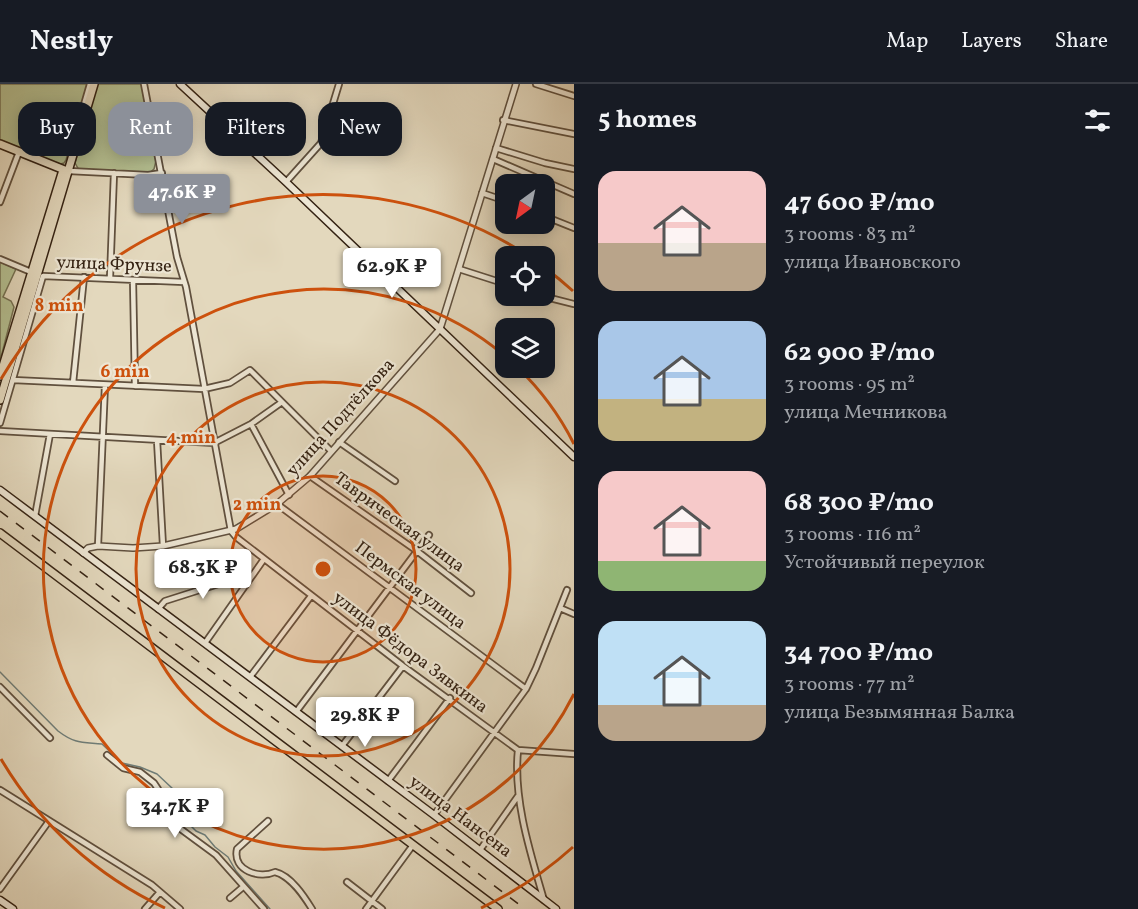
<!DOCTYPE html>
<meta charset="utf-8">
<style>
:root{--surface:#171b24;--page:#242831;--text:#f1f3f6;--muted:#9ea1a6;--line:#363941;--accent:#8c9099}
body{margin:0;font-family:Vollkorn,serif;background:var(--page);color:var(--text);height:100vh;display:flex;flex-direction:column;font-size:22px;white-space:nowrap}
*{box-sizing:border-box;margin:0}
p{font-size:20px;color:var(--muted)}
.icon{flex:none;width:33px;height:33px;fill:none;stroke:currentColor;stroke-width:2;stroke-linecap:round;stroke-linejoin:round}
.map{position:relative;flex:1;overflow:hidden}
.drawer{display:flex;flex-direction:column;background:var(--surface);width:564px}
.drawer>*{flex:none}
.top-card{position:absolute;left:18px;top:18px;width:465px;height:54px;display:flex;gap:12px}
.needle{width:39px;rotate:213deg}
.tools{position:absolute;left:495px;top:90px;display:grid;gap:12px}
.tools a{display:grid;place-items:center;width:60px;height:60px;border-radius:12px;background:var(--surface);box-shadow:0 3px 15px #0003;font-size:30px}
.price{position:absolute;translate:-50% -51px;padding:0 14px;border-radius:6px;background:#fff;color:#222;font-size:20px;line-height:39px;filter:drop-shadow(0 2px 3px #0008)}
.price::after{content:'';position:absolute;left:50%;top:36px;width:18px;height:14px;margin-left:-9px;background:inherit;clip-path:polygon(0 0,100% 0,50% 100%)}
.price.current{background:var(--accent);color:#fff}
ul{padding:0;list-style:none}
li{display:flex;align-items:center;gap:18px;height:150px;padding:0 24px}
li span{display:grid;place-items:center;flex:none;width:168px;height:120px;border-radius:18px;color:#555}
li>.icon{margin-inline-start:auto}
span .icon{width:72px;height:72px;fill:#fffc;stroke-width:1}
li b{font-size:26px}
h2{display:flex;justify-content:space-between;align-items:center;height:72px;padding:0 24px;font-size:26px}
.pill{padding:0 21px;border-radius:18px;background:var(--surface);box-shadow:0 3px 15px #0003;font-size:21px;line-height:54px}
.pill.current{background:var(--accent);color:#fff}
header{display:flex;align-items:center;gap:36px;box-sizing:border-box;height:84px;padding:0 30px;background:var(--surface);border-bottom:2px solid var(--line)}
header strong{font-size:28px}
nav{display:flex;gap:33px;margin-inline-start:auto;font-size:21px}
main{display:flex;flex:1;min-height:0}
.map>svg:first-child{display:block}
.green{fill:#b4bf91;stroke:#747052;stroke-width:1.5}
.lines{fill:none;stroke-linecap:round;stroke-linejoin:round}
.stream{stroke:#6f7c76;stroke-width:1.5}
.minor-casing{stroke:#60503e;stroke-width:8}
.tertiary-casing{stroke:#60503e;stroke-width:8}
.secondary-casing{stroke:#342213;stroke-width:9}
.primary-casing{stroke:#342213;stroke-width:10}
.minor{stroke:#ede6d4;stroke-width:4.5}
.tertiary{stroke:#ede6d4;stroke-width:5}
.secondary{stroke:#ede6d4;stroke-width:6}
.primary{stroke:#e3d8bd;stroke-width:7}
.rail{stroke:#342213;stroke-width:1.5;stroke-dasharray:10 10;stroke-linecap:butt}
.ring{fill:none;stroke:#cd510d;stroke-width:3}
.labels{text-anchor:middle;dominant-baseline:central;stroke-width:4.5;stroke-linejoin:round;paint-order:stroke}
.street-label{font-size:18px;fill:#342213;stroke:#ede6d4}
.centre{fill:#cd510d;stroke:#ede6d4;stroke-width:3}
.ring-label{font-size:18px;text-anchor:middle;font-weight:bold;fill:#cd510d;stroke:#ede6d4;stroke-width:4.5;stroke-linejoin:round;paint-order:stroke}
</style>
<header>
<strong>Nestly</strong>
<nav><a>Map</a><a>Layers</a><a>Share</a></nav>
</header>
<main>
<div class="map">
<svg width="574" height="825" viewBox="0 0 574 825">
<rect width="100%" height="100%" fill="#e3d8bd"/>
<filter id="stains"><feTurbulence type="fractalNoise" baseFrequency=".00333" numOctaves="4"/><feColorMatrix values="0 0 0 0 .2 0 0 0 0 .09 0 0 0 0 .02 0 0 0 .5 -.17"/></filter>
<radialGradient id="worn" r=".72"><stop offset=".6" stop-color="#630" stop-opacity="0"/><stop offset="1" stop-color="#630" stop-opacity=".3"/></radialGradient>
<path class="green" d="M0,0H88L66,76L64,79L57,81L0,58Z
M97,0H142L156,77L154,85L148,90L79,86L75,79Z
M0,178L16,185L3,213L11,217L14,223L0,277Z"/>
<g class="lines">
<path class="stream" d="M0,588L58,647C75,660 82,658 102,660L122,679L140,683L157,690L173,705L188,726L187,730L190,741L196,747L205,751L215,763L228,773L236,787L270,825"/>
<defs>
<path id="minor" d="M144,0L177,173L186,203L231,447L236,453L403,582L518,666
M536,0L574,12
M503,36L574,50
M74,55L90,0
M496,64L545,79L574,85
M493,75L574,110
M69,87L148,91L162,89
M286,98L321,59L339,0
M482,109L506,117
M0,118L19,68
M544,132L574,144
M0,175L31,188
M459,185L506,200
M110,194L114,89
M133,196L135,302
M542,212L574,220
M13,296L204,305L230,299L250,286L331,367
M73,299L84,193
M0,339L43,192L184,198
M251,340L289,411
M0,347L214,359L251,340L282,318
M157,356L163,462
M339,358L395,397
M310,392L417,467L471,509
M277,420L526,605
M35,432L50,350
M98,462L105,301
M560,524L574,530
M158,525L165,517L231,496L239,497L246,501
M205,559L264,475
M250,593L311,512
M0,603L50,654
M296,628L429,451
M342,662L403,582
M518,666C513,715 530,768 544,816
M518,666L574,670
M107,671L123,684L140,688L154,699L158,705V711L175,738L182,746L216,771L264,825
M388,697L450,614
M0,706L152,801L180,825
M434,731L526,605L536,584L567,506
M268,737L237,765C232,787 260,795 275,788C291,792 304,812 312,825
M480,766L518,712
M347,798L382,825
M0,805L49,737
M230,814L243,803
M145,825L160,808
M366,825L413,761"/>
<path id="tertiary" d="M83,469L88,464L98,462L133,464L163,462L236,445L277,420L310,392L440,245L516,0"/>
<path id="secondary" d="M180,0L286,98L574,373
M0,406L434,731L556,825
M0,816L13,825"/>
<path id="primary" d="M0,60L67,87
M0,292L63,86
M0,316L94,0
M0,449L498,825"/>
</defs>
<use href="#minor" class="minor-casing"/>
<use href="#tertiary" class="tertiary-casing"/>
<use href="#secondary" class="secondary-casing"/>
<use href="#primary" class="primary-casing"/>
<use href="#minor" class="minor"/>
<use href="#tertiary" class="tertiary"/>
<use href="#secondary" class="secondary"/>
<use href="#primary" class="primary"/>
<path class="rail" d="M0,427L525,825"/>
</g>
<circle cx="323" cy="485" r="93" fill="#cd510d" fill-opacity=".12"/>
<g class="ring">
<circle cx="323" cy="485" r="93"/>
<circle cx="323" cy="485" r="187"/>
<path d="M574 610A280 280 0 1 1 505 272M518 284A280 280 0 0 1 574 360"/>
<path d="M573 763A374 374 0 0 1 481 824M165 824A374 374 0 0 1 1 675M1 295A374 374 0 0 1 527 171M545 184A374 374 0 0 1 573 207"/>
</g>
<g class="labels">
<g class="street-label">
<text transform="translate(114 181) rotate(2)">улица Фрунзе</text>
<text transform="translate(341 334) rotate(-48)">улица Подтёлкова</text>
<text transform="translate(399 439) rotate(36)">Таврическая улица</text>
<text transform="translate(410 502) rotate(37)">Пермская улица</text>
<text transform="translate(410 569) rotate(37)">улица Фёдора Зявкина</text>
<text transform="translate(460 733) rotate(37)">улица Нансена</text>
</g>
</g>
<circle cx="323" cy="485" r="9" class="centre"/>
<g class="ring-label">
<text x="59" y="227">8 min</text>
<text x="125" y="293">6 min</text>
<text x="191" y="359">4 min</text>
<text x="257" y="426">2 min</text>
</g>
<rect width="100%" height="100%" filter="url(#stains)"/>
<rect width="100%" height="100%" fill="url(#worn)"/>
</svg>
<div class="tools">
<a><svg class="needle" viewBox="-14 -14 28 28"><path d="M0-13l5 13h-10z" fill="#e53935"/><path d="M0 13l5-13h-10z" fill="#9ea1a6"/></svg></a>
<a><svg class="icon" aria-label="locate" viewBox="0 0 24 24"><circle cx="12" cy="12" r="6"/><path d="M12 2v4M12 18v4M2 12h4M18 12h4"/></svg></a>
<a><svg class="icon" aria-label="layers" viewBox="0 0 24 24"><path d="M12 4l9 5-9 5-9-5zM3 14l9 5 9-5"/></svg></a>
</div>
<b class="price current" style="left:182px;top:141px">47.6K ₽</b>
<b class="price" style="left:392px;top:215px">62.9K ₽</b>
<b class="price" style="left:203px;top:516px">68.3K ₽</b>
<b class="price" style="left:365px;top:664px">29.8K ₽</b>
<b class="price" style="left:175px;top:755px">34.7K ₽</b>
<div class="top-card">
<a class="pill">Buy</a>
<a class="pill current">Rent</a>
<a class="pill">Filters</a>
<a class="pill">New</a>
</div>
</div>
<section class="drawer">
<h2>5 homes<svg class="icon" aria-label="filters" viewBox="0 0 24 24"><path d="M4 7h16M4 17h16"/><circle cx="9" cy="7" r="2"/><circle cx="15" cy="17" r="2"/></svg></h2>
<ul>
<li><span style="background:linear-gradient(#f6c9c9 60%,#b9a48a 0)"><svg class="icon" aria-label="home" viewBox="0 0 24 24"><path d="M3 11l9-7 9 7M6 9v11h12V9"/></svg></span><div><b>47 600 ₽/mo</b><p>3 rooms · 83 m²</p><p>улица Ивановского</p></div></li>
<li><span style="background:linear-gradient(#a9c7e8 65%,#c2b280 0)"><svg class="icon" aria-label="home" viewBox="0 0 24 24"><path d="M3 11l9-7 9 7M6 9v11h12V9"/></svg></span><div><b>62 900 ₽/mo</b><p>3 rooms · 95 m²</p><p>улица Мечникова</p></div></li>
<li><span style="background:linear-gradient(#f6c9c9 75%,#8fb573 0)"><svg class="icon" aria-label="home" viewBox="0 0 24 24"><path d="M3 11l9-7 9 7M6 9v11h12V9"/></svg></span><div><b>68 300 ₽/mo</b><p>3 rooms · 116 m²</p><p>Устойчивый переулок</p></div></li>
<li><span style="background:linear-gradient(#bfe0f5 70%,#b9a48a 0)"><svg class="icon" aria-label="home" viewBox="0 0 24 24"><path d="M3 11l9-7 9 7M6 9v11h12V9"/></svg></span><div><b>34 700 ₽/mo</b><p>3 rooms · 77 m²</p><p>улица Безымянная Балка</p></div></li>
</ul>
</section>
</main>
